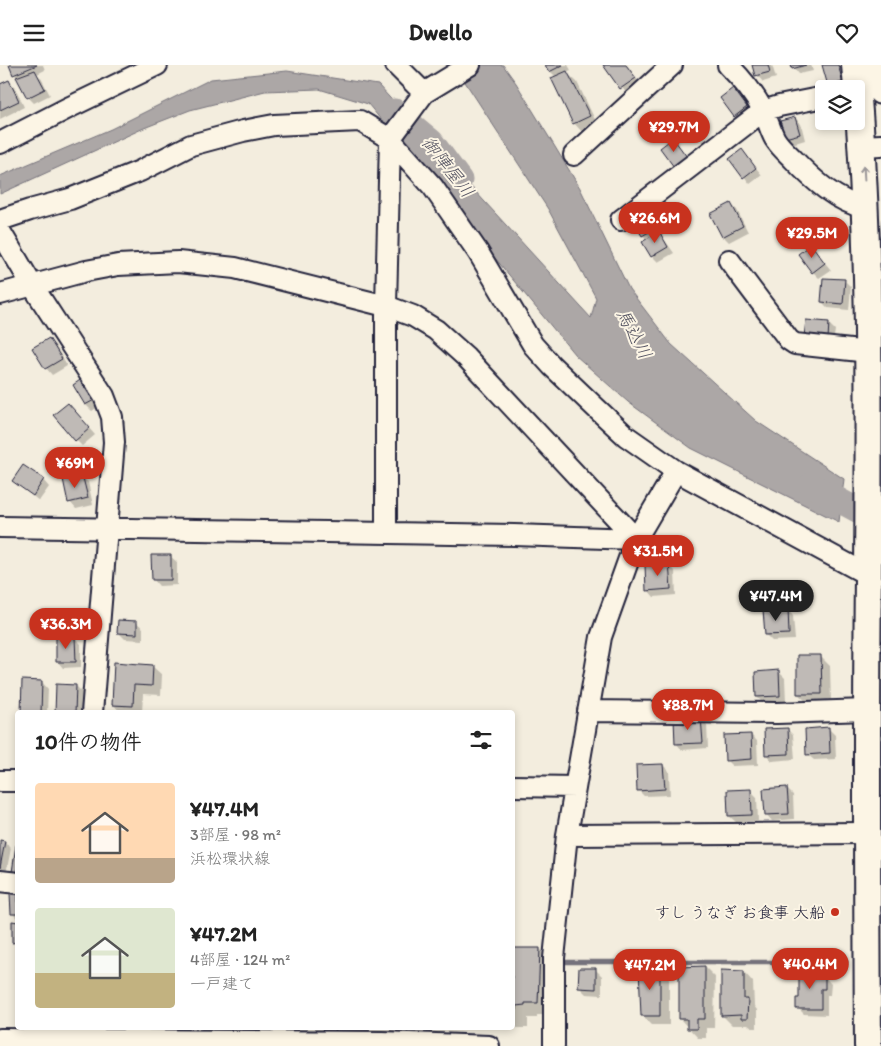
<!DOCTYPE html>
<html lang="ja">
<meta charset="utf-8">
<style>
:root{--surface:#fff;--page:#f2f2f2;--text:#222;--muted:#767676;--accent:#c8321e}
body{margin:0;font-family:Itim,"Klee One",sans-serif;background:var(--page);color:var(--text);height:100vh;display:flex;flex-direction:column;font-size:19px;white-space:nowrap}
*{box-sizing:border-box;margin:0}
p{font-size:16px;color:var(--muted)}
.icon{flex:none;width:28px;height:28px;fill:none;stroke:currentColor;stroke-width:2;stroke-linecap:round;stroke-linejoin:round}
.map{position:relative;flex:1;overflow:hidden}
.side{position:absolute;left:15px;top:645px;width:500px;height:320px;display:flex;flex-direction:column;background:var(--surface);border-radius:5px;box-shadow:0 2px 8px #0003}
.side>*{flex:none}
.controls{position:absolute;left:815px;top:15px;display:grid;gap:10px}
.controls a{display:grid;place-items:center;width:50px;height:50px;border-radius:5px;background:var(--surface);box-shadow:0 2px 8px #0003;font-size:25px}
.price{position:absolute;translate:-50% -42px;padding:0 11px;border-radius:18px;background:var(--accent);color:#fff;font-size:16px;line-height:32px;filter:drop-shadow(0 1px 2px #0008)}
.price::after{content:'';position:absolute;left:50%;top:30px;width:15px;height:11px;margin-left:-8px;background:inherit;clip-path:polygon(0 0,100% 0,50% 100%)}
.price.current{background:#222;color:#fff}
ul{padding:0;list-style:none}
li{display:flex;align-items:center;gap:15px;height:125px;padding:0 20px}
li span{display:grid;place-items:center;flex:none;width:140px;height:100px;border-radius:5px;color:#555}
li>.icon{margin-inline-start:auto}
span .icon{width:60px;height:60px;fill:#fffc;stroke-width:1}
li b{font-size:21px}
h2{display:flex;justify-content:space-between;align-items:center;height:60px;padding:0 20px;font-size:21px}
header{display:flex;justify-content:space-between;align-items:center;height:65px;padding:0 20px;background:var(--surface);font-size:22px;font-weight:800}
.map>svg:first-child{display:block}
.water{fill:#aca7a6;stroke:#75727b}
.shadow{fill:#0003}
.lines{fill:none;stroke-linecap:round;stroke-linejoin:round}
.stream{stroke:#75727b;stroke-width:4.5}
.river{stroke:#aca7a6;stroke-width:25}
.building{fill:#bfbab6;stroke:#22223b}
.minor-casing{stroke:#22223b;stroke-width:24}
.major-casing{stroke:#22223b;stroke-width:30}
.minor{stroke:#fcf5e5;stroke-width:20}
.major{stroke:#fcf5e5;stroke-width:26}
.oneway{stroke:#9a9698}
.poi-dot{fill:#c8321e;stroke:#fcf5e5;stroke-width:2}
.labels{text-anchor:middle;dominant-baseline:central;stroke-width:4;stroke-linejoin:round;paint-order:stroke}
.poi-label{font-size:16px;fill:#22223b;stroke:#fcf5e5;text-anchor:end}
.water-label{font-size:18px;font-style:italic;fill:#525160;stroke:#fcf5e5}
</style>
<header><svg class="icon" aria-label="menu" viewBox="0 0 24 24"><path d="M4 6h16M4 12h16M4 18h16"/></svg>Dwello<svg class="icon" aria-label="heart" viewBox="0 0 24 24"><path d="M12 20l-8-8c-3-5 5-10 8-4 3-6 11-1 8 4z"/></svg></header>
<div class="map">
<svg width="881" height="981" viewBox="0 0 881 981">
<rect width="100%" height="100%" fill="#f3edde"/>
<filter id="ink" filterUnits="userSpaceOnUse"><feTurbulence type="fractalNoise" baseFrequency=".02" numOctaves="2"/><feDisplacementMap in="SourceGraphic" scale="10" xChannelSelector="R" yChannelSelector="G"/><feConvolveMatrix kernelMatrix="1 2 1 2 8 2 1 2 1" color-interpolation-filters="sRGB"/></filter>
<g filter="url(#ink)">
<path class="water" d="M454,0H503L516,18L580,123L629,224L671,279L756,356L844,414L839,457L691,383L628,337L575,290L368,39L319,24L265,26L190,45L144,63L0,129V111L111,64L211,14L287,6L378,20L591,253L596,233L548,144Z"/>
<path class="shadow" d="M10,0H43L45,5L37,9L41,13L50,30L34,38L28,32Z
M547,0H568L571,5L566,7L577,17L598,61L583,68L574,58L556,12L550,6Z
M605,0H627L641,20L627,29Z
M754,0H772L776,13L763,17L757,10Z
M792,0H811L813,6L799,9Z
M824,0H842L846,24H832L829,20Z
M8,16L15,22L24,42L0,54V21Z
M733,25L753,49L741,57L735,51Z
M795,53L801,59L805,75L792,79L786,72Z
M742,86L762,110L750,119L731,94Z
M731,139L737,145L748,167L729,177L723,171Z
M650,147L656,153L665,167L661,170L674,188L658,197L652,191L647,175L643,170Z
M811,181L831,205L819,213L813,207Z
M845,216L851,222L849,245L828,243L822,237Z
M828,258L835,265L833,279L811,277Z
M48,274L55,280L67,301L52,310L46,303Z
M83,315L101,340L92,346L86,340L74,320Z
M74,346L95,370L82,381L76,375Z
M81,411L88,417L93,440L76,444L70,437Z
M43,415L49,422L39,436L14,416Z
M170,491L177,497V520L159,521L153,514Z
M669,500L675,506L676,530L654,532L648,525Z
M787,544L793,551L795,575L772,576L766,570Z
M136,557L143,563V575L125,574L119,568Z
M75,573L81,579V602L63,603L57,596Z
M821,592L830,601L831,638H808L798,629Z
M152,601L162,610L161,630L143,629L142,648H121L113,639Z
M778,606L785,613L786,637L763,638L757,632Z
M42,617L48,624L47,648H22Z
M76,621L82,627L81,648H56Z
M701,654L707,660L708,683L682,685L676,678Z
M787,664L793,670L795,694L772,696L766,689Z
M829,664L835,670L836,694L814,695L807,689Z
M751,670L757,676L758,700L732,701L726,695Z
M663,700L669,706L670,730L644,731L638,725Z
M787,724L793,730L794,754L772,756L766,749Z
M750,725L757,732L758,756L736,757L729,751Z
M0,776L5,777L11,783L6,809L0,808Z
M18,829V854L12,848Z
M512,884H540L553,897L550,950H537V953H528V963H517L512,958Z
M705,902L715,912L714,963H706V973H698L680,954Z
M659,904L669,913V960H652L642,950Z
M596,905L602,911V930L586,929L580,923Z
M744,907L753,917L754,941L757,945V963H752L748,960H732L722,950Z
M821,908L831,919L830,930H827V950L804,949L798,943Z"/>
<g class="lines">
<path class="stream" d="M560,897H846"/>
<path class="river" d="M395,46L431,76L460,115
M811,420L881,458"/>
</g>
<path class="building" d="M9,0H37L13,10Z
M545,0H563L549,7Z
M603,0H626L636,13L620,24Z
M752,0H768L770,7L755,11Z
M791,0H806L792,4Z
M822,0H838L843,17L828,21Z
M35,5L45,24L27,33L16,12Z
M567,6L590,51L573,59L551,13Z
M9,15L19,36L0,45V19Z
M733,23L747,42L734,52L720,33Z
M795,52L800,69L785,73L780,56Z
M673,73L687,92L674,102L660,83Z
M742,84L756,103L743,113L729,94Z
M731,138L743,161L722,172L710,149Z
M650,145L659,161L642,171L633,156Z
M659,166L668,182L651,192L642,177Z
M811,179L825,198L812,208L798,189Z
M823,213L845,214L843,239L821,237Z
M806,255L829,257L828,274L804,272Z
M49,273L62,294L45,304L32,283Z
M83,313L96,334L85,340L73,320Z
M68,338L90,363L75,376L53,350Z
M23,400L44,414L33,431L12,416Z
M82,409L88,433L68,438L63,414Z
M151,490H171V515H152Z
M669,498L671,524L646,526L645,500Z
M788,543L789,569L765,570L763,545Z
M118,555L137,556V569L117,568Z
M56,572H75L76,597H56Z
M797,590H821L822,629H797Z
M114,597L153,600L152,621L134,620L133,641L112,640Z
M779,605L780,631L756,632L755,607Z
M22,615L42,616L41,648H21Z
M56,619L76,620L75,648H55Z
M701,652L703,678L675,679L674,654Z
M829,662L830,688L806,690L805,664Z
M788,663L789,689L765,690L764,664Z
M751,669L752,694L725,696L724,670Z
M663,699L665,724L637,726L636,700Z
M787,722L789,749L765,750L763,724Z
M751,724L752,750L728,751L727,725Z
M0,775L5,776L0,803Z
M16,780H18V808L12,807Z
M10,828H18V849H11Z
M12,856L18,857V877L12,878Z
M512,883H540L538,938H525V940L516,941V950H512Z
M705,901V954H697V964H687V954H679V902Z
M639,902L660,903V951H641Z
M579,903H596V924L578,923Z
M721,905L744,906V934H748L747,954H741V950L721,951Z
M799,906L821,907V912H825V924H821V944H796V933H799Z"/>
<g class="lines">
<defs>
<path id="minor" d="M396,0L424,28
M728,0C742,14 754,28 763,46C768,55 770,65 775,74C780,82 787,88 793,94C814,116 836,136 865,143
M0,78L70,42L157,0
M862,81L881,80
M574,90L672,0
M0,155L30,145L70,134L140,106L191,80L243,66L274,60L360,56L390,74L433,122L478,187L533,280L552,301L596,343L626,371L676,406L868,510
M621,155L763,46L779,41L824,32
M0,166L32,220L104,331L112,352L114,377L92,648
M729,195L789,275L795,279L869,287
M0,229L86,206L118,200L178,197L235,203L386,241L413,251L436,265L466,292L636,474
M0,462L514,470L636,474
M386,468V241L390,74L424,28L470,0
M588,646L777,648L867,645
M0,716H18
M512,721L575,722
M567,770L867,768
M0,816L18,818
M0,974L383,977L489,981
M554,981V893L567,770L601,572L636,474L676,406"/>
<path id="major" d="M855,0C871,170 869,341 868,512C866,669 867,825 868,981
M878,0L881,26"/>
</defs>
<use href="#minor" class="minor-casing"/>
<use href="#major" class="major-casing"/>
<use href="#minor" class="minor"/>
<use href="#major" class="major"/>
</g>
<defs><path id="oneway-shaft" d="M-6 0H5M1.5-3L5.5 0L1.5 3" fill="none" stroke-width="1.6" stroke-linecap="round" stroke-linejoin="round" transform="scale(1.25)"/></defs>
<use class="oneway" href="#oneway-shaft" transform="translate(864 108) rotate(-93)"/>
</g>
<circle class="poi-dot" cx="835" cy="847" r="5"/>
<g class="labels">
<g class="poi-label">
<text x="825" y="847">すし うなぎ お食事 大船</text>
</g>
<g class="water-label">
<text transform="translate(448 102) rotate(52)">御陣屋川</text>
<text transform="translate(634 269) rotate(62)">馬込川</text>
</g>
</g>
</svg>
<div class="controls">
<a><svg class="icon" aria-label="layers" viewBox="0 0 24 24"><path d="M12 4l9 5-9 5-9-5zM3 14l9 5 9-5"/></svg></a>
</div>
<b class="price" style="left:674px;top:88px">¥29.7M</b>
<b class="price" style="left:655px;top:179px">¥26.6M</b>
<b class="price" style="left:812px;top:194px">¥29.5M</b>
<b class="price" style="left:75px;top:424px">¥69M</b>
<b class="price" style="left:658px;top:512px">¥31.5M</b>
<b class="price current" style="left:776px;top:557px">¥47.4M</b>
<b class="price" style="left:66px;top:585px">¥36.3M</b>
<b class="price" style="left:688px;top:666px">¥88.7M</b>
<b class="price" style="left:810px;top:925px">¥40.4M</b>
<b class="price" style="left:650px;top:926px">¥47.2M</b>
<section class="side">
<h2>10件の物件<svg class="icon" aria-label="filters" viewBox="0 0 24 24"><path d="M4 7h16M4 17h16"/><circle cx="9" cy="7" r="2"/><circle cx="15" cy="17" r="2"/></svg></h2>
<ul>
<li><span style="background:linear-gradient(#ffd9b3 75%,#b9a48a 0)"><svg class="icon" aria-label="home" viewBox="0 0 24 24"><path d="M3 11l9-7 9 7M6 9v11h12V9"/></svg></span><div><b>¥47.4M</b><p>3部屋 · 98 m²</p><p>浜松環状線</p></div></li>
<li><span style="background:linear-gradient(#dfe7d0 65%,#c2b280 0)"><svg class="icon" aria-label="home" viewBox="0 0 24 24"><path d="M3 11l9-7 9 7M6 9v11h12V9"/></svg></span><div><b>¥47.2M</b><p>4部屋 · 124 m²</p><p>一戸建て</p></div></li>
</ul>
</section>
</div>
